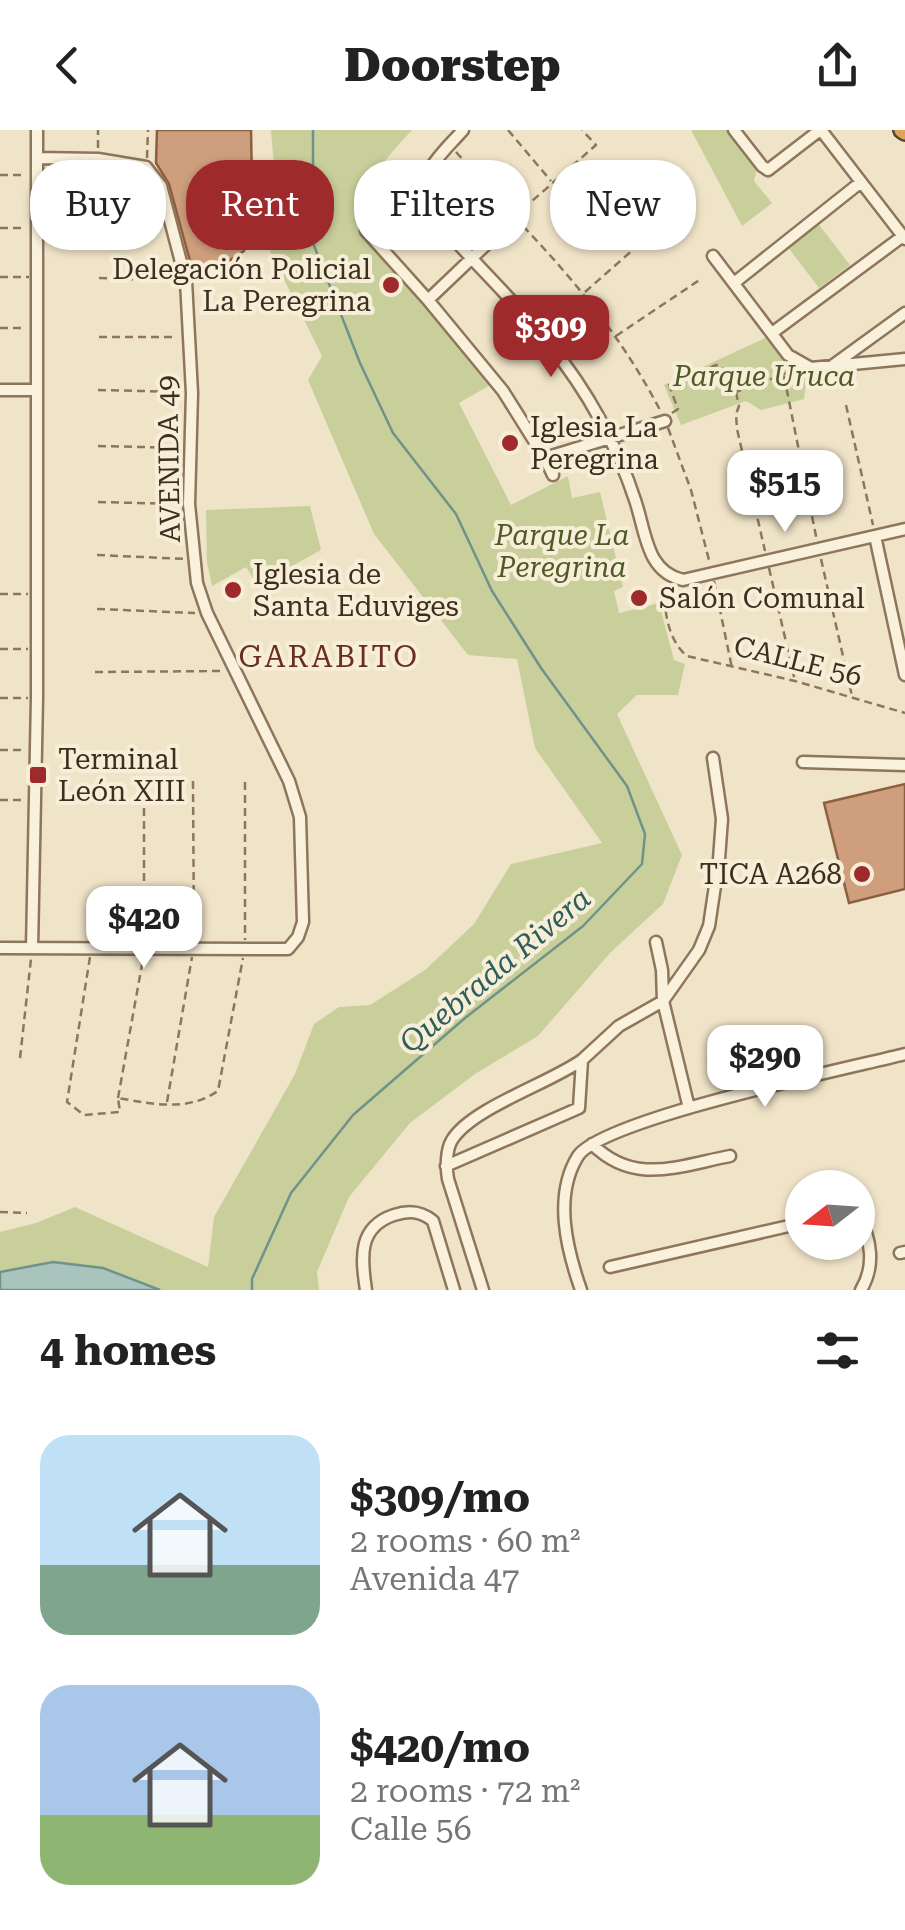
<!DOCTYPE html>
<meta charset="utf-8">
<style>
:root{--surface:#fff;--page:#f6f6f6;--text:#222;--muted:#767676;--accent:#9e2a2b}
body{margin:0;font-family:"Roboto Serif",serif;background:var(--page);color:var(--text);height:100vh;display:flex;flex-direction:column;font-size:38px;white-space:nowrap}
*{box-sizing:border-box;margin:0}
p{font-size:32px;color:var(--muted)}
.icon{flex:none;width:55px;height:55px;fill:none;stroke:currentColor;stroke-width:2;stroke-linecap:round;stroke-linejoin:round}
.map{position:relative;height:1160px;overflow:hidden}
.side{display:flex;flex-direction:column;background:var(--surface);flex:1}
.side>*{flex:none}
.hud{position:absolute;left:30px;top:30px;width:845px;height:90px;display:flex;gap:20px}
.needle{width:65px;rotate:253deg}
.controls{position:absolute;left:785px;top:1040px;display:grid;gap:20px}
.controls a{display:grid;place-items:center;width:90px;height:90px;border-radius:50%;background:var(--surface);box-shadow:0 2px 8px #0004;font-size:50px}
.price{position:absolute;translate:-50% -85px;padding:0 22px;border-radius:20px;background:#fff;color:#222;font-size:32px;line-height:65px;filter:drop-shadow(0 2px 5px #0008)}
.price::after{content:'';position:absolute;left:50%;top:60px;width:30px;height:22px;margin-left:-15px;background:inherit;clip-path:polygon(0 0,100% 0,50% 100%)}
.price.on{background:var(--accent);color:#fff}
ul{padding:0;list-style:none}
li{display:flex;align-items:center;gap:30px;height:250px;padding:0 40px}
li span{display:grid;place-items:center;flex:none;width:280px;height:200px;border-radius:30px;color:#555}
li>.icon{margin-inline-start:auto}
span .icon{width:120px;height:120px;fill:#fffc;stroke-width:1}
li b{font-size:42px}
h2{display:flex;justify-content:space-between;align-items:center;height:120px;padding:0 40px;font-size:42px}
.tag{padding:0 35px;border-radius:40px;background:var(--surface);box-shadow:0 2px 8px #0004;font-size:35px;line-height:90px}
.tag.on{background:var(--accent);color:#fff}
header{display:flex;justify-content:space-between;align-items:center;height:130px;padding:0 40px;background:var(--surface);font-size:45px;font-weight:800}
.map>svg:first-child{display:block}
.green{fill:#c9cf9b}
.water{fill:#a9c4bc;stroke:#6f938a;stroke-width:2.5}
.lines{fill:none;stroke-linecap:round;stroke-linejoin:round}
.stream{stroke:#6f938a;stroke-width:2.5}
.building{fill:#cf9f7d;stroke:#8d5f41;stroke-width:2.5}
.minor-casing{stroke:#8d765c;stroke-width:15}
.highway-casing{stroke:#5b4430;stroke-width:20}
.path{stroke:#8d765c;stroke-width:2.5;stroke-dasharray:8 5;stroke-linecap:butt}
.minor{stroke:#faf1dc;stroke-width:10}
.highway{stroke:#e0a458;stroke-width:15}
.poi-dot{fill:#9e2a2b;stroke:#f7eed8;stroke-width:4}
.labels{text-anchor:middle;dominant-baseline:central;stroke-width:8;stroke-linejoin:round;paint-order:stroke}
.poi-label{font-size:28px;fill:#3d2e20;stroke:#f7eed8;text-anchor:start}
.park-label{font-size:28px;font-style:italic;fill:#4d5a26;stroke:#f7eed8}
.street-label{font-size:28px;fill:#3d2e20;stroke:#f7eed8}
.neighbourhood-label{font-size:30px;letter-spacing:2.5px;fill:#6b2e1e;stroke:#f7eed8}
.water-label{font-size:30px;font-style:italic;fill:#2f5d5a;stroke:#f7eed8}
</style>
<header><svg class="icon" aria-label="back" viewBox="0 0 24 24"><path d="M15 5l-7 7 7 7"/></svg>Doorstep<svg class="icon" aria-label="share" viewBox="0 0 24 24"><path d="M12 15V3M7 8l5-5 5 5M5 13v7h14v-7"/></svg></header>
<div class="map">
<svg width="905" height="1160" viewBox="0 0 905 1160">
<rect width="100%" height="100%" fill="#f0e4c8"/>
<path class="green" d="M271,0H412C375,40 367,51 360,105L418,165L492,254L459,273L511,375L568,346L572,368L600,362L623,457L614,461L619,483L659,473L674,530L685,534L678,565H637L617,584L682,725L663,774L610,823L538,906L475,944L410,993L349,1067L317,1142L319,1160H160L103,1138L13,1139L0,1142V1102L36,1093L75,1077L208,1137L214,1087L295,944L314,894L339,877L370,875L425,840L474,794L511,734L602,713L535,618L517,529L468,525L374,404L308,250L322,226L269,119L276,62Z
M691,0H729L757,38L754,51L772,73L742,96Z
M817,92L850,135L819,158L787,116Z
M767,207L808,239L804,269L761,280L746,271L681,295L664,255Z
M310,376L321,420L257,455L246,437L212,456L207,432L206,380Z"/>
<path class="water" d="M53,1132L103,1138L160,1160H0V1142Z"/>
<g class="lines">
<path class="stream" d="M252,1160V1149L291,1063L353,985L465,888L583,796L642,734L645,704L627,656L541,538L492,461L456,384L393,303L360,233L313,113V0"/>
</g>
<path class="building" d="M157,0H251L252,53L244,121L224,134L193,142L169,54L156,33Z
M905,654V759L849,773L824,673Z"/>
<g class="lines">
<defs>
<path id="minor" d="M463,0C443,23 415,44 426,77C465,125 511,166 550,215C587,260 617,315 635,370C646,402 646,442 683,450L905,399
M734,0L762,36L768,40L820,0
M821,0L905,109
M366,101L428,170L503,261L545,328
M713,126L788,225L811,238L905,229
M734,153L861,52
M428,170L515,87
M772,203L903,106
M832,236L905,183
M0,260H36
M553,345L545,328L665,291
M875,406L905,545
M803,632L905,635
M656,812L662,840L663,871L689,978
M0,818L288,819L298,807L303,792L300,687L289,651L207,483L197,453L189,374L192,263L186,151L161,56L146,37L98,29L37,28
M32,818L37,568V0
M592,1014C634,1056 678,1036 730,1026
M446,1036L579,978L582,930L619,896L663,871L699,820L709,796L719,729L722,689L713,628
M858,1086C872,1109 875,1137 861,1160
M900,1123L905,1122
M610,1137L802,1093
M366,1160C361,1127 358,1097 394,1085C409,1080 421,1081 433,1091L454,1160
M483,1160L448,1049C446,1037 446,1020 452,1010C472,978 548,954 582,930
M581,1160C567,1120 553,1066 578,1026C603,989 850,938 905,924"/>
<path id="highway" d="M902,0L905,2"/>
</defs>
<use href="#minor" class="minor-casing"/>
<use href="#highway" class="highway-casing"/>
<path class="path" d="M508,0L551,51
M98,18V0
M456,22L508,79
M147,28L148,0
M0,45H26
M523,79L596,15L582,0
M523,96C577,153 625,212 661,282
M0,98H25
M0,147H29
M99,148L177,151
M585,162L652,103
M0,198H25
M616,206L701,149
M99,207H177
M784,246L817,411
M98,260L182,262
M736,262L739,276L736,284L737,299L765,421
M846,275L873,395
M672,283L678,279L669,255L716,235L722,237L730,257L736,262L793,241
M668,298L691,360L710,434
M98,316L182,318
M98,372L181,374
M97,425L186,429
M821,429L852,566
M769,438L795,551
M714,451L732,538
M665,455C663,478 668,511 687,526L795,551L905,583
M0,464H28
M97,479L195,483
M0,519H28
M95,542L223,541
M0,568H28
M0,620H23
M193,651L194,810
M144,652V811
M245,652V810
M0,670H23
M90,827L67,972L84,985L120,982L118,968C153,974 187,982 218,961L243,828
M20,928L31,829
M118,968L143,829
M167,972L192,827
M0,1082L27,1083"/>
<use href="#minor" class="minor"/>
<use href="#highway" class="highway"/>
</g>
<g class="poi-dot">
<circle cx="391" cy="155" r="10"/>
<circle cx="510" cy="313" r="10"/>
<circle cx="233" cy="460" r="10"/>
<circle cx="639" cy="468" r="10"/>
<rect x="28" y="635" width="20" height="20" rx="5"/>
<circle cx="862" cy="744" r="10"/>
</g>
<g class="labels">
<g class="poi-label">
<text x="371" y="139" text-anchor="end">Delegación Policial<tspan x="371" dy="32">La Peregrina</tspan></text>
<text x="530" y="297">Iglesia La<tspan x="530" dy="32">Peregrina</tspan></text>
<text x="253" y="444">Iglesia de<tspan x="253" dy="32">Santa Eduviges</tspan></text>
<text x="659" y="468">Salón Comunal</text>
<text x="58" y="629">Terminal<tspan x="58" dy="32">León XIII</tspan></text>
<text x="842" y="744" text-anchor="end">TICA A268</text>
</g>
<g class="park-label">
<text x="764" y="246">Parque Uruca</text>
<text x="562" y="405">Parque La<tspan x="562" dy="32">Peregrina</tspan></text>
</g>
<g class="street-label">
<text transform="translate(169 329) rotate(-91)">AVENIDA 49</text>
<text transform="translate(798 531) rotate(14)">CALLE 56</text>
</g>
<g class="neighbourhood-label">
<text x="329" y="526">GARABITO</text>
</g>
<g class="water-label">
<text transform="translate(495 840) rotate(-40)">Quebrada Rivera</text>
</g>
</g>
</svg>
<div class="controls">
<a><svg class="needle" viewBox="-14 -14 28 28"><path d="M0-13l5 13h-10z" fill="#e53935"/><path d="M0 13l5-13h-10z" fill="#767676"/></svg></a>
</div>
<b class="price on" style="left:551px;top:250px">$309</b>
<b class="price" style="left:785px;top:405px">$515</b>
<b class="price" style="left:144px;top:841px">$420</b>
<b class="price" style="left:765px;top:980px">$290</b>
<div class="hud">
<a class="tag">Buy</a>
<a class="tag on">Rent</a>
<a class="tag">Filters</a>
<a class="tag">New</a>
</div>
</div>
<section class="side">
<h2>4 homes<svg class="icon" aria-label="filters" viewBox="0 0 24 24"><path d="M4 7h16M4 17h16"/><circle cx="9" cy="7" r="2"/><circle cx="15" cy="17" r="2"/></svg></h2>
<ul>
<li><span style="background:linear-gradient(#bfe0f5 65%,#7fa58c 0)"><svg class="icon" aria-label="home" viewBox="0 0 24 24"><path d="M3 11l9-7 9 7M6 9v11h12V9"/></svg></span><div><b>$309/mo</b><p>2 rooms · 60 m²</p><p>Avenida 47</p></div></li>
<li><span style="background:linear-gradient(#a9c7e8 65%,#8fb573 0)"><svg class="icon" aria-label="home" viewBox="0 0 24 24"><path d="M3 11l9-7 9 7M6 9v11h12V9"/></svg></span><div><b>$420/mo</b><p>2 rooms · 72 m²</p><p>Calle 56</p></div></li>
</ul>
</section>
